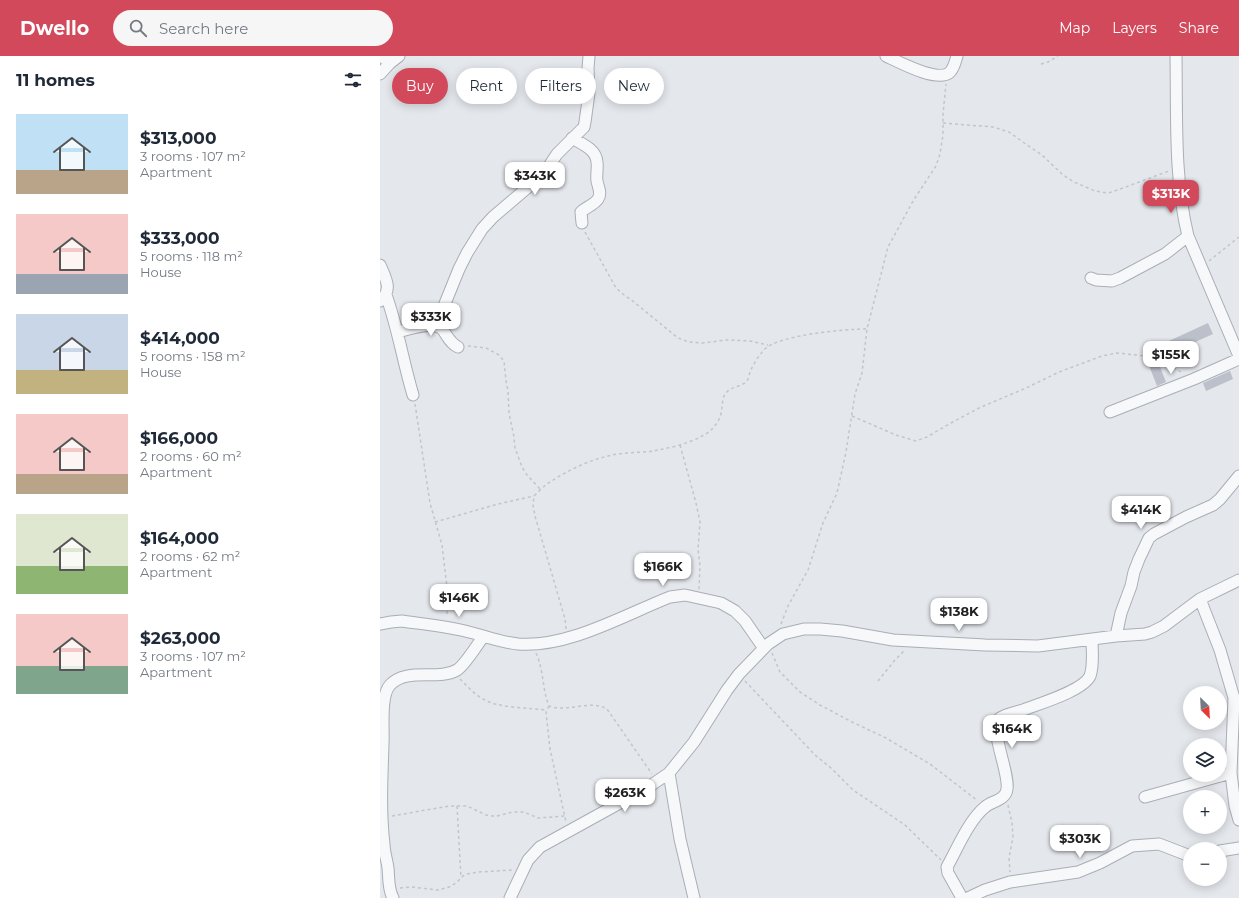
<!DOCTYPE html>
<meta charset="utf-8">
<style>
:root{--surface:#fff;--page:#f6f6f7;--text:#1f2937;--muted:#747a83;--accent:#d1495b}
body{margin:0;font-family:Montserrat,sans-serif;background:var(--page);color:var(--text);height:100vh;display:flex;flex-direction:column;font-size:15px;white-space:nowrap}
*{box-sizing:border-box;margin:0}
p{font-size:13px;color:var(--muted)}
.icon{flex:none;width:22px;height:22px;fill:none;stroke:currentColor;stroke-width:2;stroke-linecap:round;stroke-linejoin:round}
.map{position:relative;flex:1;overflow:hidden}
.drawer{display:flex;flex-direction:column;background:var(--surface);width:380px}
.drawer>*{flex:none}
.top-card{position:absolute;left:12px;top:12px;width:380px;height:36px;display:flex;gap:8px}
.needle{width:26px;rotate:156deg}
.controls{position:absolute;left:803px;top:630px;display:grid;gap:8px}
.controls a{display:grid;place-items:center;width:44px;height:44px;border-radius:50%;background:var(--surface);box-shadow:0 2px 10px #0003;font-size:20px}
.price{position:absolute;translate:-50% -34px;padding:0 9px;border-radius:8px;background:#fff;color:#222;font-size:13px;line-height:26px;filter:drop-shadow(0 1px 2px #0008)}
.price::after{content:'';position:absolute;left:50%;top:24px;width:12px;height:9px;margin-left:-6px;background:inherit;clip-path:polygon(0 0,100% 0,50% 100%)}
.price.on{background:var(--accent);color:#fff}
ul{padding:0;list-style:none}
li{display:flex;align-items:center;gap:12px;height:100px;padding:0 16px}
li span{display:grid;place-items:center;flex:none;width:112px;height:80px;border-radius:0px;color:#555}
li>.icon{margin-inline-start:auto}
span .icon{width:48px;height:48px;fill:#fffc;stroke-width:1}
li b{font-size:17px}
h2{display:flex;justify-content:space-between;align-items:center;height:48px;padding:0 16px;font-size:17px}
.pill{padding:0 14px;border-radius:18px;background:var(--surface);box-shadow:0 2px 10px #0003;font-size:14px;line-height:36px}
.pill.on{background:var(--accent);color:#fff}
header{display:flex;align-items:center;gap:24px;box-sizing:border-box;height:56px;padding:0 20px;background:var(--accent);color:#fff}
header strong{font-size:19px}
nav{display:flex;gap:22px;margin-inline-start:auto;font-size:14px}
.search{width:280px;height:36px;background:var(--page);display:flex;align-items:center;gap:10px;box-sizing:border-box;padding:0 14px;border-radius:22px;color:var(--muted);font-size:15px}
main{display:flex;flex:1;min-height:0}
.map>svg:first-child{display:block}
.building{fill:#bbc0ca}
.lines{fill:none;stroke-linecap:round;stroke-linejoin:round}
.minor-casing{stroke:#a9aeb7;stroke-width:13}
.path{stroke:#c2c5cb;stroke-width:1.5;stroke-dasharray:3 3;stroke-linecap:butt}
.minor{stroke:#f7f8fa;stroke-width:11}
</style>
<header>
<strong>Dwello</strong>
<div class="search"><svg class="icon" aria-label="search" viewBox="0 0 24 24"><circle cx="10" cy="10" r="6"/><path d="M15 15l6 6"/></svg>Search here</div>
<nav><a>Map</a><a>Layers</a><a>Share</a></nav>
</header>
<main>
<section class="drawer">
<h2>11 homes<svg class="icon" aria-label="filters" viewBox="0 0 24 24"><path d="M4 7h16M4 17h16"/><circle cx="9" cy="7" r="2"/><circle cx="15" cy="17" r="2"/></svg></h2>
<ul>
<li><span style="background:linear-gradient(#bfe0f5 70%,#b9a48a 0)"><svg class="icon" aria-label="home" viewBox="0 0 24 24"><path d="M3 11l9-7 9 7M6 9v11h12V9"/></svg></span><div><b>$313,000</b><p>3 rooms · 107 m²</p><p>Apartment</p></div></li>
<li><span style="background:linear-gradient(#f6c9c9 75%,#9aa5b1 0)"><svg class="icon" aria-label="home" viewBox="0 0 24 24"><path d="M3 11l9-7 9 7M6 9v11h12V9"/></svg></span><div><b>$333,000</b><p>5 rooms · 118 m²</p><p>House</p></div></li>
<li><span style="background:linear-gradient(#c9d6e8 70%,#c2b280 0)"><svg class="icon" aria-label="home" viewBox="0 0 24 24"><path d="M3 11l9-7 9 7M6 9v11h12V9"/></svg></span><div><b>$414,000</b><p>5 rooms · 158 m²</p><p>House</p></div></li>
<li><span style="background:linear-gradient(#f6c9c9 75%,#b9a48a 0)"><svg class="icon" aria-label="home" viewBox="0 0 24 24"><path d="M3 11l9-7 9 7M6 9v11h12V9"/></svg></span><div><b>$166,000</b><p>2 rooms · 60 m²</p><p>Apartment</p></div></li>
<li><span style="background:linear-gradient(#dfe7d0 65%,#8fb573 0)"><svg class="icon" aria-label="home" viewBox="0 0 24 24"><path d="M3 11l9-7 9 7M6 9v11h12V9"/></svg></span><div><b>$164,000</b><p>2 rooms · 62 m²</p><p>Apartment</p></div></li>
<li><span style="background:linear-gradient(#f6c9c9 65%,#7fa58c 0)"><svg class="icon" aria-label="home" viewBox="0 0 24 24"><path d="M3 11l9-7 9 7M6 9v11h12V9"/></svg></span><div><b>$263,000</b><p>3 rooms · 107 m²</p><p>Apartment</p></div></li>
</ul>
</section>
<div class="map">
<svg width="859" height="842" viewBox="0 0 859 842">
<rect width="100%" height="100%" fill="#e4e7ec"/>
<path class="building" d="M828,267L833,278L782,301L778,290Z
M777,303L786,326L777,330L768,307Z
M850,315L853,323L826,335L823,327Z"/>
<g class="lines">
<defs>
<path id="minor" d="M1,0L10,7
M506,0C519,6 556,26 569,17C574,13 575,6 577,0
M796,0C797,58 794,124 808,180L859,300
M0,18L10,7L19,0
M192,82C202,88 216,93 217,106C218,112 216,119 217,125C218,131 222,137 218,143C214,149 206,151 201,156L202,167
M0,209C6,223 13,234 0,245
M711,222L716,224L732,225L740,222L785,198L808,180
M6,239C18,272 23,306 33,339
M59,270L64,250L79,213L87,197L102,173L113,161L154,126L167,113L177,98L204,71L205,66L209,37L208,12L209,0
M18,276C30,273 54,264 63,274C68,281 70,287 78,291
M730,356L814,323L859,303
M820,543L840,594L854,642L851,717L855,750L859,764
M0,568L11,566L22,565C43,568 64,570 85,575C103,579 119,586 138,588C188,592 244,559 290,541L305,539L341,547L355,555L365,565L383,591
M736,580L741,557L751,530L754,516L759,503L769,482L774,478L806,461L833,449L840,443L859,420
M289,717L300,783L314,842
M765,741L851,717
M840,795L859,792
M13,842C8,833 9,822 8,812C7,804 4,796 4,788C0,755 2,721 3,688C4,673 0,640 10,629C27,611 58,625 77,614C85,609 97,589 103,581
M130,842L148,804L160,791L267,732L289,717L314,686L347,634L359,618L388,588L403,578L424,573H440L462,575L513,584L605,589L658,590L736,580L765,578L772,576L784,570L820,543L859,524
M582,842L568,817L567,811C577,793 589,764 605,751C612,745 626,744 627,733C630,717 608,672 620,662C626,658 636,656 643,654C658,648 703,635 710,620C714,609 712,595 712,584
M588,842L605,834L630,826L698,816L720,807L752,790L779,788L810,800"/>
</defs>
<use href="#minor" class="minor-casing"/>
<path class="path" d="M661,8L668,6L678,0
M563,67L613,71L629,76L647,89L662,99L683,119L694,126L715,135L728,137L732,136L789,115
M205,176L236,232L243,238L254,246L298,282L309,286L323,287L346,284L370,285L388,289
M829,205L859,181
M88,290L106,292L119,299L124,305L126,325L128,335L129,357L134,381L135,392L142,411L147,419L161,434
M35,348L50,447L62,489L67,531V561
M472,360L516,379L536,385L547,381L571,367L599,352L646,332L679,316L722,300L737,297L775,301L803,317
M300,389L316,447L320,466L318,493L320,510L319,534
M55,466L118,448L154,440
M401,568L408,550L428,514L443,467L457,437L466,396L475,338L482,317L487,273L508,191L533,145L556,110L560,98L563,79V58L566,28
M186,573L185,563L155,460L153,449L154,440C158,436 163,431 167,428C185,416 206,405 228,400C242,396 258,397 273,395C289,392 308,388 322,380C331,376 338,368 341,358C342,352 342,346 344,340C349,330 360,332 367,325C369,322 369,318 371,314C374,307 379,299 384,294C396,279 466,273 487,273
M156,597C164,614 162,633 169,650C187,657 211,643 227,653L272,718
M392,597L400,616L420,636L440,649L472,666L506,682L550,708L598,745
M80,623C87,630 94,638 103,643C117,652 150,652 167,654
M365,625L435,699L451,712L473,734L525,769L561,804
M498,625L515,604L524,595
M169,650L166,656L170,693L186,766
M628,749L632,767L633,781L629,802L630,816
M77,750L81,822
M12,760L69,750H87L106,759L112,760H117L133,756H144L158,762L185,760
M20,832L32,831L58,834L69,831L76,827L83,820L87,818L99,816L133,814"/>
<use href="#minor" class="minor"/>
</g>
</svg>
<div class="controls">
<a><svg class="needle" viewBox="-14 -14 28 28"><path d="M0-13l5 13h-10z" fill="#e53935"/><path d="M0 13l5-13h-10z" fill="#747a83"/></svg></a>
<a><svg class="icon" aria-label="layers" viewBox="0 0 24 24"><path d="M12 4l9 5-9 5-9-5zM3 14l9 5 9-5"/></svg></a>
<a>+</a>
<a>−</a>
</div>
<b class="price" style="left:155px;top:140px">$343K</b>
<b class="price on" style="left:791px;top:158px">$313K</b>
<b class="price" style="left:51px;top:281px">$333K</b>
<b class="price" style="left:791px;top:319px">$155K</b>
<b class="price" style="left:761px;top:474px">$414K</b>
<b class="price" style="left:283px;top:531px">$166K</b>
<b class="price" style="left:79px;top:562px">$146K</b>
<b class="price" style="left:579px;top:576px">$138K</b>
<b class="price" style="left:632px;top:693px">$164K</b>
<b class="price" style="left:245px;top:757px">$263K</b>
<b class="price" style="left:700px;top:803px">$303K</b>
<div class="top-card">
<a class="pill on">Buy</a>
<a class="pill">Rent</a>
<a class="pill">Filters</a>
<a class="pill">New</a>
</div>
</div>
</main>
